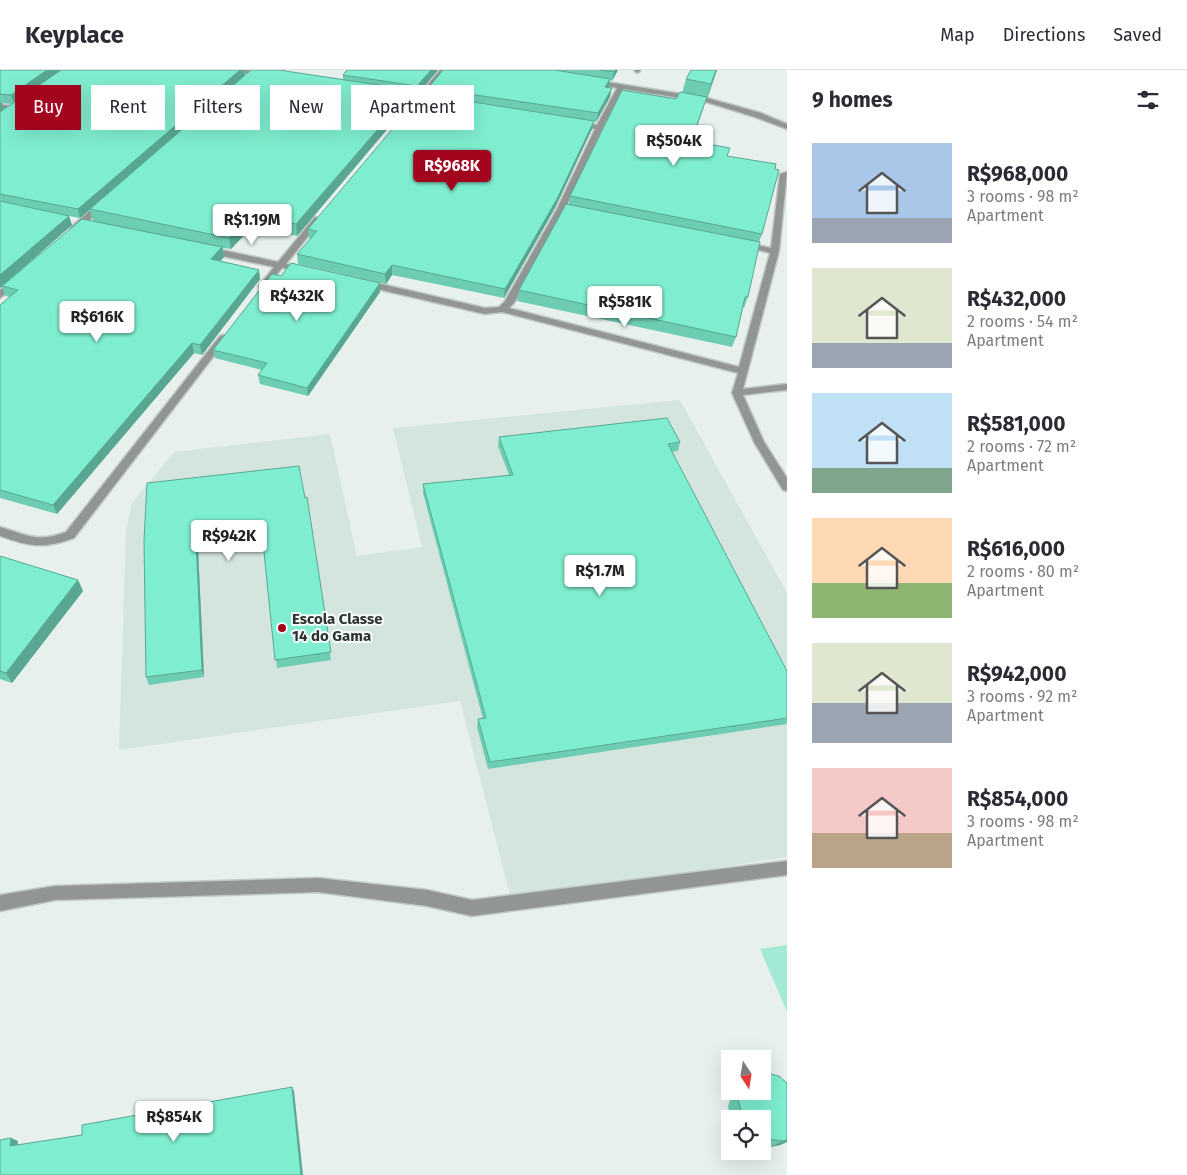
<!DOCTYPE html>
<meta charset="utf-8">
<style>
:root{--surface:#fff;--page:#f2f2f3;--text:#2b2b33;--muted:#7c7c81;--line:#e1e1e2;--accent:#a2051d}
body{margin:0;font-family:"Fira Sans",sans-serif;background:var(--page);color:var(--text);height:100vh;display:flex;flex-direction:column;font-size:19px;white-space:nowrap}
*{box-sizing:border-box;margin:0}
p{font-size:16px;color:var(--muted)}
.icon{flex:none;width:28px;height:28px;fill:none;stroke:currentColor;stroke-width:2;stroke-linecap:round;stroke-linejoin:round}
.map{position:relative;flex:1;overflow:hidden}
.drawer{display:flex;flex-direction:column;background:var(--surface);width:400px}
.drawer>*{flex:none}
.guide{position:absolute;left:15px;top:15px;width:475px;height:45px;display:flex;gap:10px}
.needle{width:32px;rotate:168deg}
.buttons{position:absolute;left:721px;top:980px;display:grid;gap:10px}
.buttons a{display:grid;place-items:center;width:50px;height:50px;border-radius:0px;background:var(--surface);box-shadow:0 5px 20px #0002;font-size:25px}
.price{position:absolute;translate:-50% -42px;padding:0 11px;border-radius:5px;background:#fff;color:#222;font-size:16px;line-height:32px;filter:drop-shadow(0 1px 2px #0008)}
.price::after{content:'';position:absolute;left:50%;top:30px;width:15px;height:11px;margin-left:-8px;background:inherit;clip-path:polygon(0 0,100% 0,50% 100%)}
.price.selected{background:var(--accent);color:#fff}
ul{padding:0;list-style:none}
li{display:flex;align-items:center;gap:15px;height:125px;padding:0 25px}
li span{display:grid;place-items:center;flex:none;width:140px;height:100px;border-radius:0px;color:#555}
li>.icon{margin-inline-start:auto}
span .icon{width:60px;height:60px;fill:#fffc;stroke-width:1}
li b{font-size:21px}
h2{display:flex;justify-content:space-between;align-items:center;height:60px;padding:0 25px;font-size:21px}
.chip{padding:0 18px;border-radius:0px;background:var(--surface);box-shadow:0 5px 20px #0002;font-size:18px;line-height:45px}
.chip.selected{background:var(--accent);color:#fff}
header{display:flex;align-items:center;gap:30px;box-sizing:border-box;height:70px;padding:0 25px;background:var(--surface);border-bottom:1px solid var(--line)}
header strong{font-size:24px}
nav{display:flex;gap:28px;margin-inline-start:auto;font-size:18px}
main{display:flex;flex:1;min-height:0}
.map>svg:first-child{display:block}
.built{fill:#d4e5df}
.green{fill:#a4e9d5}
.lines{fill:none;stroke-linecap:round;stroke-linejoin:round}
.minor-casing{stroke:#c2cac7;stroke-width:3}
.minor{fill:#919594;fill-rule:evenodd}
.wall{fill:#6dcdb3;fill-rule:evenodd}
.shaded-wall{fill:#59a792}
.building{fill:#7feed0;stroke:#59a792}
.poi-dot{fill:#a2051d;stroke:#f4fefa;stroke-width:2}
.labels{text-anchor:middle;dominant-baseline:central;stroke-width:4;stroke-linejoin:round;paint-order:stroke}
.poi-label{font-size:15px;font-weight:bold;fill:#2d3130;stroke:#f4fefa;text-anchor:start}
</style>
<header>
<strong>Keyplace</strong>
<nav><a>Map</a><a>Directions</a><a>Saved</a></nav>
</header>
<main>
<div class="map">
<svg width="787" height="1105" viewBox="0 0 787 1105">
<rect width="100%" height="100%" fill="#e7f0ed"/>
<path class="built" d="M680,330L787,523V787L511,829L460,631L119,680L126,460L132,433L174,382L330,364L357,486L422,477L393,358Z"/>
<path class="green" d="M787,875V942L760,879Z"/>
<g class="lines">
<defs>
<path id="minor" d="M231,0H246L268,5L265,7Z
M440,0H447L415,37H411V35Z
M634,0H640V1L637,3Z
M594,10L707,28L761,43L787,54V59L755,47L706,32L623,19L603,57L565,139L514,233L509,238L739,297L770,183L739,175L743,172L771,178L780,104L787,102L779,181L743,319L787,314V320L743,325L764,372L787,408V421L783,420L754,372L732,323L738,303L502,242L485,244L364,216L360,213L364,210L485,238L499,237L505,231L557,139L595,59L573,54L577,52L597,55L617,18L592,13L591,12Z
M0,34L19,38L15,40L0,38Z
M100,132L107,134L76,162H70V158Z
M315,147L322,149L286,194L306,198V202L282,198L266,218H260L259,216L274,197L208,183L204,180L208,177L278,192Z
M17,207L21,210L20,212L0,228V220Z
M223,265L228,268L226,270L74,468C44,479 30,477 0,466V457C27,465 37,473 66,462L220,266Z
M787,791V805L472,846L427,836L318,822L55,830L0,841V825L55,816L318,808L427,820L472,830Z"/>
</defs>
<use href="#minor" class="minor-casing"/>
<use href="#minor" class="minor"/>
</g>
<path class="wall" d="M0,0H244L245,5L343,10V5L347,0H438L417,25L412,24L411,31L297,166L252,157L231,179L223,178L224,187L220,191L259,200L260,209L202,285L194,283L57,444L0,428V235L10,227L5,226L2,216L93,151L90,140L80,148L69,146L72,155L0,218ZM2,33L12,34L4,39Z
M443,0H618L612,11L610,10L608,18L610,27L596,52H594L592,59L555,138L504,228L392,205L386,214L298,194L297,184L311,169L309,168L308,159L428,25V18Z
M691,0H717L707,29H706L692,72L728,86L762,164L759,172L748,227L744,238L743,237L736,267L732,277L517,231L519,220L569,134L570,126L682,23L686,9Z
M380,213V222L308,326L260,314L258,305L262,300L215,288L213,280Z
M499,367L680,372L678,381L672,382L787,601V654L488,699L477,657L478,649H483L423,423V414L509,405L498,376Z
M305,428L331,590L277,598L263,471L198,479L204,607L149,615L146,607L144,471Z
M0,486L78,510L83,521L12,613L0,609Z
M787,1013V1072L780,1075L771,1077L762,1076V1049H731L728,1036L733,1022L734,1021H762Z"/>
<path class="shaded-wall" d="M47,0H62L14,34L11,25Z
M240,0H244L245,5L80,148L78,139Z
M431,0H438L417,25V16Z
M615,0H618L612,11L614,2Z
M716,0H717L707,29L711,14Z
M610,9L609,17L604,26L605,17Z
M612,18L610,27L596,52L598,43Z
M412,20L411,31L297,166L296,154Z
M707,27L704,36L689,80L691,71Z
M1,32L4,40L0,44V33Z
M594,51L592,59L555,138L504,228L505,219Z
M250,145L252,157L231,179L229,168Z
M69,146L72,155L0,218V205Z
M222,177L224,187L213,199L211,189Z
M392,195V205L386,214L385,204Z
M259,200L260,209L202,285L200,275Z
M380,213V222L308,326L307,318Z
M192,273L194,283L57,444L53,435Z
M196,471L198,479L204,607L202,600Z
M78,510L83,521L12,613L6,603Z
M292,1017L294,1021L303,1105H301Z
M11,1068L18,1071L17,1080L10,1076Z
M787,1070V1072L780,1075L771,1077L783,1071Z"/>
<path class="building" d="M0,0H47L11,25L0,24Z
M61,0H240L78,139L0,124V42Z
M251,0H279L412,20L296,154L250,145L229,168L90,139Z
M347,0H431L417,16L343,5Z
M443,0H554L610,9L605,17L612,18L598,43L428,18Z
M600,0H615L614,2Z
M691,0H716L711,14L686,9Z
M622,20L676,29L680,22L707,27L691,71L730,78L727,86L776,94L775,99L779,100L762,164L570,126Z
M422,24L594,51L557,129L505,219L392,195L385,204L297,184L317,161L308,159Z
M0,131L69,146L0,205Z
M566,134L760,172L748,227H745L736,267L519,220Z
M82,149L222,177L211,189L259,200L200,275L192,273L53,435L0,420V235L18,220L2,216Z
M291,193L380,213L307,318L258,305L267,293L213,280L272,204L281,206Z
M667,348L680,372L668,374L787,601V648L490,692L478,649L486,648L423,414L513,405L499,367Z
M299,396L305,428L307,427L331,582L275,590L262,463L196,471L202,600L146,607L144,471L147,413Z
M0,486L78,510L6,603L0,601Z
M762,1002L779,1006L787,1013V1070L783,1071L767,1069L762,1065V1049H745L742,1044L738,1029L741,1021H762Z
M292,1017L301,1105H0V1070L11,1068L10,1076L82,1065V1055Z"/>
<circle class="poi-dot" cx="282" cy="558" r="5"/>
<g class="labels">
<g class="poi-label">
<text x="292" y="549">Escola Classe<tspan x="292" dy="17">14 do Gama</tspan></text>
</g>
</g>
</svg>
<div class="buttons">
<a><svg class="needle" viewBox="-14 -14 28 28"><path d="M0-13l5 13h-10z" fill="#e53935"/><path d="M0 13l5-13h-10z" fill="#7c7c81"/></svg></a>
<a><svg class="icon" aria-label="locate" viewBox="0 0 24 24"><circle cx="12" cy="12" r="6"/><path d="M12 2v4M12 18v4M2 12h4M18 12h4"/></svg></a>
</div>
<b class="price" style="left:674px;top:97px">R$504K</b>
<b class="price selected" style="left:452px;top:122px">R$968K</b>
<b class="price" style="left:252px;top:176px">R$1.19M</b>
<b class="price" style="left:297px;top:252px">R$432K</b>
<b class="price" style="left:625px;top:258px">R$581K</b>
<b class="price" style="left:97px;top:273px">R$616K</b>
<b class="price" style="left:229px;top:492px">R$942K</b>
<b class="price" style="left:600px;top:527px">R$1.7M</b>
<b class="price" style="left:174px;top:1073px">R$854K</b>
<div class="guide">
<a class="chip selected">Buy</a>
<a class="chip">Rent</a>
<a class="chip">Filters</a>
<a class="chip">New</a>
<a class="chip">Apartment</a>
</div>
</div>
<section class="drawer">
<h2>9 homes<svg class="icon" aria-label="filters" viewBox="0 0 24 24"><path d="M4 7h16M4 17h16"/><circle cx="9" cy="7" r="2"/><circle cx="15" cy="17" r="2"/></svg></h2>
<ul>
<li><span style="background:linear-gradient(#a9c7e8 75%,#9aa5b1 0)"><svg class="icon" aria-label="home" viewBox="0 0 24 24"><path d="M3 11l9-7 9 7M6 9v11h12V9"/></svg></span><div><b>R$968,000</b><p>3 rooms · 98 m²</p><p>Apartment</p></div></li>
<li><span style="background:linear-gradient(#dfe7d0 75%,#9aa5b1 0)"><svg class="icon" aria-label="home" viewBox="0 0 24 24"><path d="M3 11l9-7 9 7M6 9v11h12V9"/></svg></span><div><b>R$432,000</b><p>2 rooms · 54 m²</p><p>Apartment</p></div></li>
<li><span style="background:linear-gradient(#bfe0f5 75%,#7fa58c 0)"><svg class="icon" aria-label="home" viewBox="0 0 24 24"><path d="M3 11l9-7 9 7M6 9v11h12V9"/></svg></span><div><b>R$581,000</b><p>2 rooms · 72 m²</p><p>Apartment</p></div></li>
<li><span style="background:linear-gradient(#ffd9b3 65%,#8fb573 0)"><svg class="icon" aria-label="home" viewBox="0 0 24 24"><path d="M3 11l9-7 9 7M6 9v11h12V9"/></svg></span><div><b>R$616,000</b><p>2 rooms · 80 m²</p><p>Apartment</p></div></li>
<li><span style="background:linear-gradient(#dfe7d0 60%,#9aa5b1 0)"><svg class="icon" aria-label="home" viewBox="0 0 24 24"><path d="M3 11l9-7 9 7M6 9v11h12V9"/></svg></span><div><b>R$942,000</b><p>3 rooms · 92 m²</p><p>Apartment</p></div></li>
<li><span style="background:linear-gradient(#f6c9c9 65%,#b9a48a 0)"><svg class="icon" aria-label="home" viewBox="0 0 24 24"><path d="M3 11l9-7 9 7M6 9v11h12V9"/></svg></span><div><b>R$854,000</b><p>3 rooms · 98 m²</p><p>Apartment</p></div></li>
</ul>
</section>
</main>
